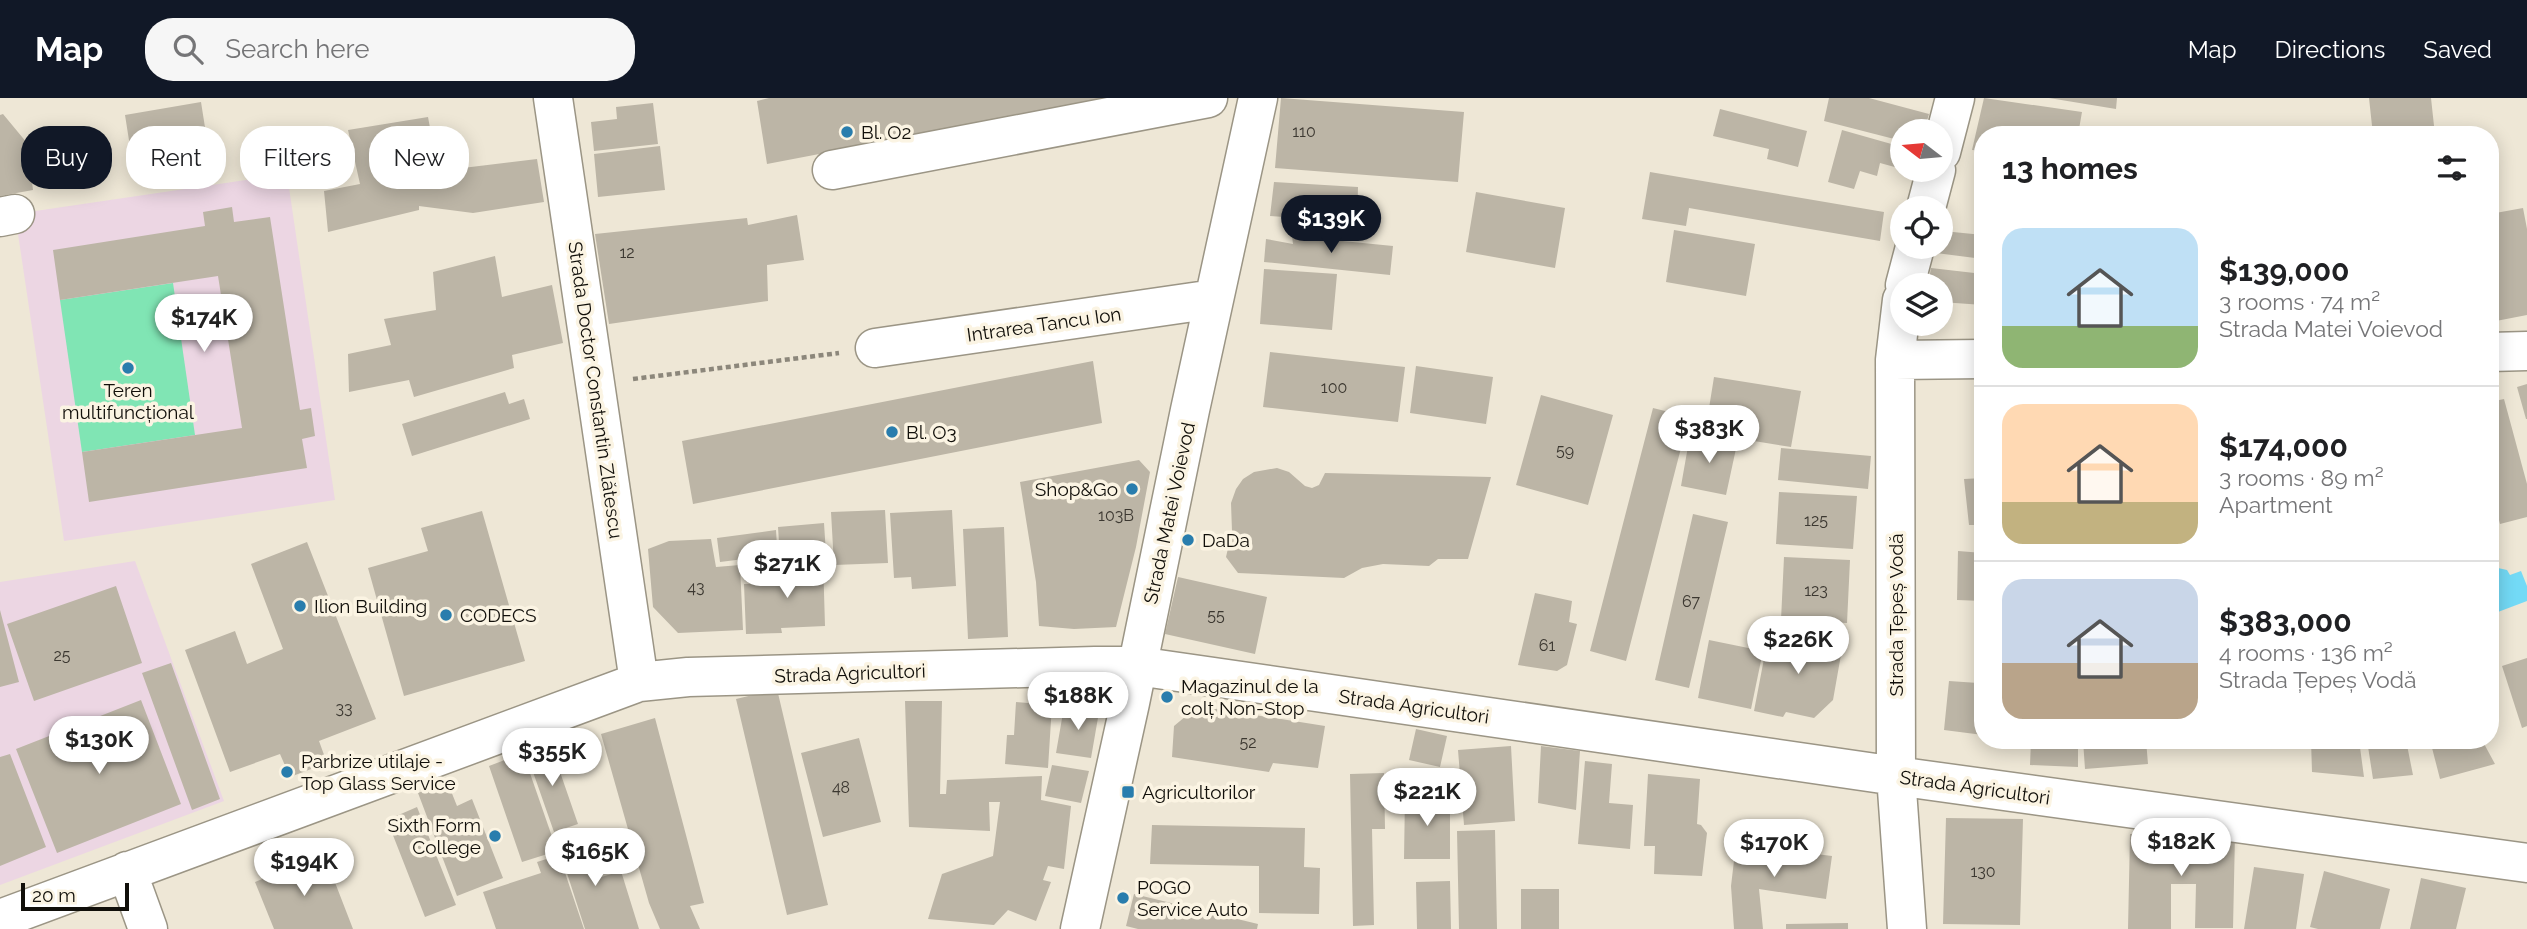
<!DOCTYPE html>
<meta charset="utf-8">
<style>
:root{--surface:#fff;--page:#f6f6f6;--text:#202124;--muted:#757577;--line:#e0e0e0;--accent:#111827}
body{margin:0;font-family:Raleway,sans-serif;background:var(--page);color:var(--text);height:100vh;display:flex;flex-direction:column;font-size:26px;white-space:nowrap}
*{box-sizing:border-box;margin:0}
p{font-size:23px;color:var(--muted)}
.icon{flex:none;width:38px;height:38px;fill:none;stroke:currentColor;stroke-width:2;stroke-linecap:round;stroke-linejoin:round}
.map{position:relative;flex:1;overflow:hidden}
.panel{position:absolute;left:1974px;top:28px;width:525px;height:623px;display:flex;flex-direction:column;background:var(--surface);border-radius:28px;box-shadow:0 4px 18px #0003}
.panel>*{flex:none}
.hud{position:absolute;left:21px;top:28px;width:665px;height:63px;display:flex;gap:14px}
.needle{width:46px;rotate:286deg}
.fabs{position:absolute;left:1890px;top:21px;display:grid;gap:14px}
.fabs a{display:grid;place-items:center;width:63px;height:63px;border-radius:50%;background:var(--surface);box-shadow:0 4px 18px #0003;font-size:35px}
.scale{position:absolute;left:21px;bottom:18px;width:108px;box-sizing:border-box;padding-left:7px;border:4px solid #110f0a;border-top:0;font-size:19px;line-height:24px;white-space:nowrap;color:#110f0a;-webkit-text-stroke:5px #fbf4e3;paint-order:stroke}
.price{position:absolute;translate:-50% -60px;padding:0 16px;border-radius:24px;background:#fff;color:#222;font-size:23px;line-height:46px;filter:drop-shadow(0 2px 4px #0008)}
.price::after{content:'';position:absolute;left:50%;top:42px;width:21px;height:16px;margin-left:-10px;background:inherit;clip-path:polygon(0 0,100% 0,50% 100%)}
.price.on{background:var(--accent);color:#fff}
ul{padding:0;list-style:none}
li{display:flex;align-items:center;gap:21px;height:175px;padding:0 28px}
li+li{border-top:2px solid var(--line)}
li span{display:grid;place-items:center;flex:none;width:196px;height:140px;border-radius:21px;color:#555}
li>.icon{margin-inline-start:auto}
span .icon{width:84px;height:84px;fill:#fffc;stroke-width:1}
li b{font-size:30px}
h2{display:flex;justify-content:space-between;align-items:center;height:84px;padding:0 28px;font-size:30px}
.tag{padding:0 24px;border-radius:28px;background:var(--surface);box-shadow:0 4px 18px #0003;font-size:24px;line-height:63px}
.tag.on{background:var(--accent);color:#fff}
header{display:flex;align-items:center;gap:42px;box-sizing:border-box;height:98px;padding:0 35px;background:var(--accent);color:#fff}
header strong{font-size:33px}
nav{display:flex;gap:38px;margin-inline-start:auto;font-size:24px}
.search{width:490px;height:63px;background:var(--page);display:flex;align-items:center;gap:18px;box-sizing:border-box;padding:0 24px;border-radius:28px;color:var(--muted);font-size:26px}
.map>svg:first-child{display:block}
.education{fill:#ecd6e3}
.green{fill:#80e5b4}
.water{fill:#73daf6}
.building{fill:#bcb5a6}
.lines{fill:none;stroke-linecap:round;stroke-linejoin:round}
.minor-casing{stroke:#9b9585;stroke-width:41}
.path{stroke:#8c877b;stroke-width:4.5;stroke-dasharray:5 3.5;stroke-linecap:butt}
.minor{stroke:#fff;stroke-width:38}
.poi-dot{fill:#297dad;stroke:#fbf4e3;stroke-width:2.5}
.labels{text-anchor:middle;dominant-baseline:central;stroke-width:7;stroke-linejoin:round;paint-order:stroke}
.number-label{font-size:16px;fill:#3c3831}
.poi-label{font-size:19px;fill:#110f0a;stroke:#fbf4e3;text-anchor:start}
.street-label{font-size:19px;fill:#110f0a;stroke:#fbf4e3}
</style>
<header>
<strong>Map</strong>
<div class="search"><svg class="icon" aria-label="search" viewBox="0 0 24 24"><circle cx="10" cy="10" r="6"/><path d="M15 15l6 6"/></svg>Search here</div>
<nav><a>Map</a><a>Directions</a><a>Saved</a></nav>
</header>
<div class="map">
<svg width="2527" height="831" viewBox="0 0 2527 831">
<rect width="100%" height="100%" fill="#eee7d6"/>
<path class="education" d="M287,76L335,402L64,443L15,116Z
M135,463L224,703L0,787V484Z"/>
<path class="green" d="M173,185L195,337L82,354L60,202Z"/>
<path class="water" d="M2498,470L2507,472L2510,477L2521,473L2527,488V503L2490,517L2491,475Z"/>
<path class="building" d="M769,0H1107V1L767,66L757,3Z
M1281,0L1464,14L1458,84L1275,70Z
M1829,0H1869L1929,16L1924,33H1902V43L1824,23Z
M1984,0L2082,14L2078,37H1983V53L1972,52Z
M2049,0H2117L2116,11Z
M2369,0H2431L2435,37H2373Z
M201,4L207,42L131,55L125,17Z
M653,5L658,46L594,53L591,24L617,21L616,9Z
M1720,11L1807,33L1798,69L1767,61L1769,51L1713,38Z
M3,16L27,45L33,92L0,98V17Z
M428,19L438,73L537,61L544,104L473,115L419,108V112L328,134L324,93L360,86L348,32Z
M1842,32L1902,49V71L1880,65L1877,78L1860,73L1854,91L1828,84Z
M660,48L665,92L598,99L594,56Z
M1650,74L1884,114L1880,143L1689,110L1686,128L1642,121Z
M1274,84L1358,89L1357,124L1270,118Z
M1476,94L1565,110L1555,170L1466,154Z
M1978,100L1983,101V131L1977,130Z
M232,109L234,124L270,119L300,312L311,310L315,338L302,341L307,370L89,404L82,354L242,330L218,178L60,202L53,152L205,128L203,114Z
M2523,110L2527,131V217L2496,223L2490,193V116Z
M797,117L804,162L767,167L768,203L609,226L595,136L747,120L748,127Z
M1674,132L1755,146L1746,198L1666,184Z
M1943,133L1983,137V161L1936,155L1938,149H1941Z
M1292,138L1393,148L1390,177L1264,164L1266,141L1293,146Z
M495,158L502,199L552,187L563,245L512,257L514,270L414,299L409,282L349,294L348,256L391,247L384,221L436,212L433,174Z
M1931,170L1983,176V207L1941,204V187H1928Z
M1264,171L1337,176L1332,232L1260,226Z
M1270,254L1405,269L1398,324L1263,309Z
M1093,263L1102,325L693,406L682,343Z
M1416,268L1493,279L1486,326L1410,315Z
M1714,279L1801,293L1791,349L1705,335Z
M2527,286V321H2526L2517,289Z
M505,294L509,306L524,301L530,321L412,358L402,326Z
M1541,297L1613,317L1588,407L1516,387Z
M2504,301L2527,386V419L2500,426L2490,387V304Z
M1653,310L1689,319L1626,563L1590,553Z
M1690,337L1737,346L1726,397L1681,388Z
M1781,350L1871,358L1868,391L1778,382Z
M1139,362L1150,374L1136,449L1116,529L1074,531L1039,528L1036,484L1020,384Z
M1277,370L1289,374L1305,388L1312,390L1319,387L1325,375L1491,379L1468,461H1438L1429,468L1383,466L1362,470L1344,480L1238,475L1226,459L1232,433L1231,405L1236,391L1243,381L1254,374Z
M1983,380V427H1969L1964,381Z
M1779,394L1857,398L1853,451L1776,446Z
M885,412L888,465L834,467L831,414Z
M952,412L956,488L912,491L911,479L894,480L890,415Z
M482,413L525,563L404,598L368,470L428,453L421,430Z
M1693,416L1728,424L1689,590L1655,582Z
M824,425L826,456L780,459L778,429Z
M1004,429L1008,539L968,541L963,431Z
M776,432L778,465L745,468L744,461L720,464L717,440Z
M711,441L716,469L740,467L743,532L678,535L653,509L648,451L669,443Z
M307,444L376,621L319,643L327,665L290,679L280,656L230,674L185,552L235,533L247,566L283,551L251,466Z
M1958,453L1983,455V503L1957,502Z
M1784,459L1850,462L1847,525L1781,522Z
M823,461L825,528L781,530L782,535L746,536L744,486L784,485L783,463Z
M1178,479L1267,499L1255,556L1165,536Z
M116,488L142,565L34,603L7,526Z
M1535,495L1572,503L1569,524L1577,526L1567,567L1557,573L1518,567Z
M0,512L19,584L0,589Z
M1778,539L1836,541L1837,549L1842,551L1833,602L1814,620L1786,614L1783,619L1754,613L1767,545Z
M1709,542L1763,553L1751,611L1698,600Z
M2527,560V628L2522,630L2502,568Z
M171,565L220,701L192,712L142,575Z
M1949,583L1978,585L1976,608L1983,609V637L1944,632Z
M777,591L828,807L787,817L736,601Z
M141,602L181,706L57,755L16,651Z
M905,603H942L940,696H946L947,682L1042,678L1041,702L1071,708L1064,771L1048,768L1043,782L1051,784L1036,823L1008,812L994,827L928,821L942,776L993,758L1000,704H989L990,733L909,729Z
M1016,604L1052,607L1048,670L1005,666L1007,637H1014Z
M1198,608L1325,628L1318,670L1273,665L1269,674L1172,659L1174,628Z
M1064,609L1099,614L1091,660L1056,655Z
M655,620L704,805L690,808L700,831H660L649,805L601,636Z
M1416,631L1447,638L1440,669L1409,662Z
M859,640L881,724L823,739L801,655Z
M2031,642H2078V669L2030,667Z
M2083,642H2146L2148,666L2085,671Z
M2311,642H2359L2364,679L2312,674Z
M2367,642H2406L2413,677L2373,681Z
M2430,642H2482L2495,666L2440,681Z
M550,645L578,726L554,734L526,654Z
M1511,648L1515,723L1464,727L1458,652Z
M1541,648L1580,653L1576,712L1538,705Z
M523,655L557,753L522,764L489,668Z
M10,656L46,749L0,768V659Z
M1585,663L1612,666L1609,705L1633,707L1630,751L1578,746Z
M1052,667L1089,673L1081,705L1045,698Z
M1384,675L1385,731H1372L1374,827L1353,828L1350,676Z
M1648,676L1700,681L1697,726L1701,727L1707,735L1702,778L1654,776L1655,748H1644Z
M447,683L457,708L472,701L503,780L457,798L418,695Z
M1405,698H1450V761H1404Z
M417,709L456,807L425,819L387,722Z
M1946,720L2023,721L2020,827L1943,826Z
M1152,727L1305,730L1304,769L1320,770L1319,816L1259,815V768L1150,766Z
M580,730L595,781L621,773L639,831H585L555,738Z
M1495,732L1497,831H1459L1457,733Z
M2130,736L2235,737L2233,830H2195L2196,786H2171V831H2128Z
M1736,746L1832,758L1826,801L1759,791L1763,831H1734L1731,788Z
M324,756L353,831H274L255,784Z
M559,757L584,831H496L483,794L541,775L537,764Z
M2254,769L2304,776L2296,831H2244Z
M2324,773L2390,791L2380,831H2318L2310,829Z
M2421,780L2466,790L2456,831H2410Z
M1450,783L1451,831H1417L1416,784Z
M1521,791H1559V831H1521Z
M1134,796L1258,826L1257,831H1138L1126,828Z
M1848,825V831H1786V826Z"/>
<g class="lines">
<defs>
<path id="minor" d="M553,0L639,584
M1941,54L1955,0
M832,72L1208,0
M1926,110L1936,72
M0,119L15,116
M1905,187L1915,149
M1902,202L1895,262L1896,678L1907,831
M875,250L1214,201
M2490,254L2527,253
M1895,262L1983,261
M127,773L148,831
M0,821L639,584L688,579L1095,568H1137L1896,678L2527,765
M1080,831L1130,605L1190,312L1258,0"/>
</defs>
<use href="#minor" class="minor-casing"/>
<path class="path" d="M633,281L839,255"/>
<use href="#minor" class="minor"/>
</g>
<g class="poi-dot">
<circle cx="847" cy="34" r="7"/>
<circle cx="128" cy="270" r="7"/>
<circle cx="892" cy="334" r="7"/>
<circle cx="1132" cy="391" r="7"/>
<circle cx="1188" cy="442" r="7"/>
<circle cx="300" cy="508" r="7"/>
<circle cx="446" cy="517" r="7"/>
<circle cx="1167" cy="599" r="7"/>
<circle cx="287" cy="674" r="7"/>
<rect x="1121" y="687" width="14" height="14" rx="3.5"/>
<circle cx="495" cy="738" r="7"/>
<circle cx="1123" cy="800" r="7"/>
</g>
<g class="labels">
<g class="number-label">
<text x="1304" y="33">110</text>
<text x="627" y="154">12</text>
<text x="1334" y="289">100</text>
<text x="1565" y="352">59</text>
<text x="1116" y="417">103B</text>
<text x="1816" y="422">125</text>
<text x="696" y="489">43</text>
<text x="1816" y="492">123</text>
<text x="1691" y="503">67</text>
<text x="1216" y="517">55</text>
<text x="1547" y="547">61</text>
<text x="62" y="557">25</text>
<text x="344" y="610">33</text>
<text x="1248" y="644">52</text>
<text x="841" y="689">48</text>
<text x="1983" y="773">130</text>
</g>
<g class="poi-label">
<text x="861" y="34">Bl. O2</text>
<text x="128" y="292" text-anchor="middle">Teren<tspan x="128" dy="22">multifuncțional</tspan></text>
<text x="906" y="334">Bl. O3</text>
<text x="1118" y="391" text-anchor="end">Shop&amp;Go</text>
<text x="1202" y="442">DaDa</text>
<text x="314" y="508">Ilion Building</text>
<text x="460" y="517">CODECS</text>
<text x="1181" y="588">Magazinul de la<tspan x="1181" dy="22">colț Non-Stop</tspan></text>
<text x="301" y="663">Parbrize utilaje -<tspan x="301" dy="22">Top Glass Service</tspan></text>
<text x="1142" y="694">Agricultorilor</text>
<text x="481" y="727" text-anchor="end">Sixth Form<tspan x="481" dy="22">College</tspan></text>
<text x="1137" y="789">POGO<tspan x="1137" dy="22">Service Auto</tspan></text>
</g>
<g class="street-label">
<text transform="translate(1044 226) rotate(-8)">Intrarea Tancu Ion</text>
<text transform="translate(596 292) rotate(82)">Strada Doctor Constantin Zlătescu</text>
<text transform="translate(1169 415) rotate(-78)">Strada Matei Voievod</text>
<text transform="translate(1896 517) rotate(-90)">Strada Țepeș Vodă</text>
<text transform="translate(850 575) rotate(-2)">Strada Agricultori</text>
<text transform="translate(1414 608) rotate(8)">Strada Agricultori</text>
<text transform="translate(1975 689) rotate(8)">Strada Agricultori</text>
</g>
</g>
</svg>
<div class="fabs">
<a><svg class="needle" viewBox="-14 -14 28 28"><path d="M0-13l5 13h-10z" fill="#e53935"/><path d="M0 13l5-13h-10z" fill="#757577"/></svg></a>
<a><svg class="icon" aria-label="locate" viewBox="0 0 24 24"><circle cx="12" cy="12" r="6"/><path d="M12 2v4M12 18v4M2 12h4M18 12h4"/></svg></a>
<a><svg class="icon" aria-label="layers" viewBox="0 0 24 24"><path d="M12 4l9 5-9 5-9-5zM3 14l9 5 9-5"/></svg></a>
</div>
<div class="scale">20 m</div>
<b class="price on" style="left:1331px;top:157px">$139K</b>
<b class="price" style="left:204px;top:256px">$174K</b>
<b class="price" style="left:1709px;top:367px">$383K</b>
<b class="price" style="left:787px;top:502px">$271K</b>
<b class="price" style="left:1798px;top:578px">$226K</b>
<b class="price" style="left:1078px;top:634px">$188K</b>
<b class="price" style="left:99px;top:678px">$130K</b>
<b class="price" style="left:552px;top:690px">$355K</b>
<b class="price" style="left:1427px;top:730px">$221K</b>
<b class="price" style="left:2181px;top:780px">$182K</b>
<b class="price" style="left:1774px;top:781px">$170K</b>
<b class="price" style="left:595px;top:790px">$165K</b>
<b class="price" style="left:304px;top:800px">$194K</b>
<div class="hud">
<a class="tag on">Buy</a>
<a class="tag">Rent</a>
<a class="tag">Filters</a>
<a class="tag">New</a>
</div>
<section class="panel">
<h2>13 homes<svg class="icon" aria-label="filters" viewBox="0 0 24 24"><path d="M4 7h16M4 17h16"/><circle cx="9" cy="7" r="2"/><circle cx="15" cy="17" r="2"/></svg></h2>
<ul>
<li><span style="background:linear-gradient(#bfe0f5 70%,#8fb573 0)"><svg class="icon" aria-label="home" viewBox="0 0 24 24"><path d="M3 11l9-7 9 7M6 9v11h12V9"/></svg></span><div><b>$139,000</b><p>3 rooms · 74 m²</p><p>Strada Matei Voievod</p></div></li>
<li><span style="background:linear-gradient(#ffd9b3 70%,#c2b280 0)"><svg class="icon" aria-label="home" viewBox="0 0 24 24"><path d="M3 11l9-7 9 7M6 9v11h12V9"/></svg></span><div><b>$174,000</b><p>3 rooms · 89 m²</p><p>Apartment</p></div></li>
<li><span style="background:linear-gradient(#c9d6e8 60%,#b9a48a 0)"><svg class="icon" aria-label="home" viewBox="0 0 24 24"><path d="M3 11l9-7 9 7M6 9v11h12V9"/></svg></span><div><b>$383,000</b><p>4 rooms · 136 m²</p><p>Strada Țepeș Vodă</p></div></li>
</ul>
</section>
</div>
